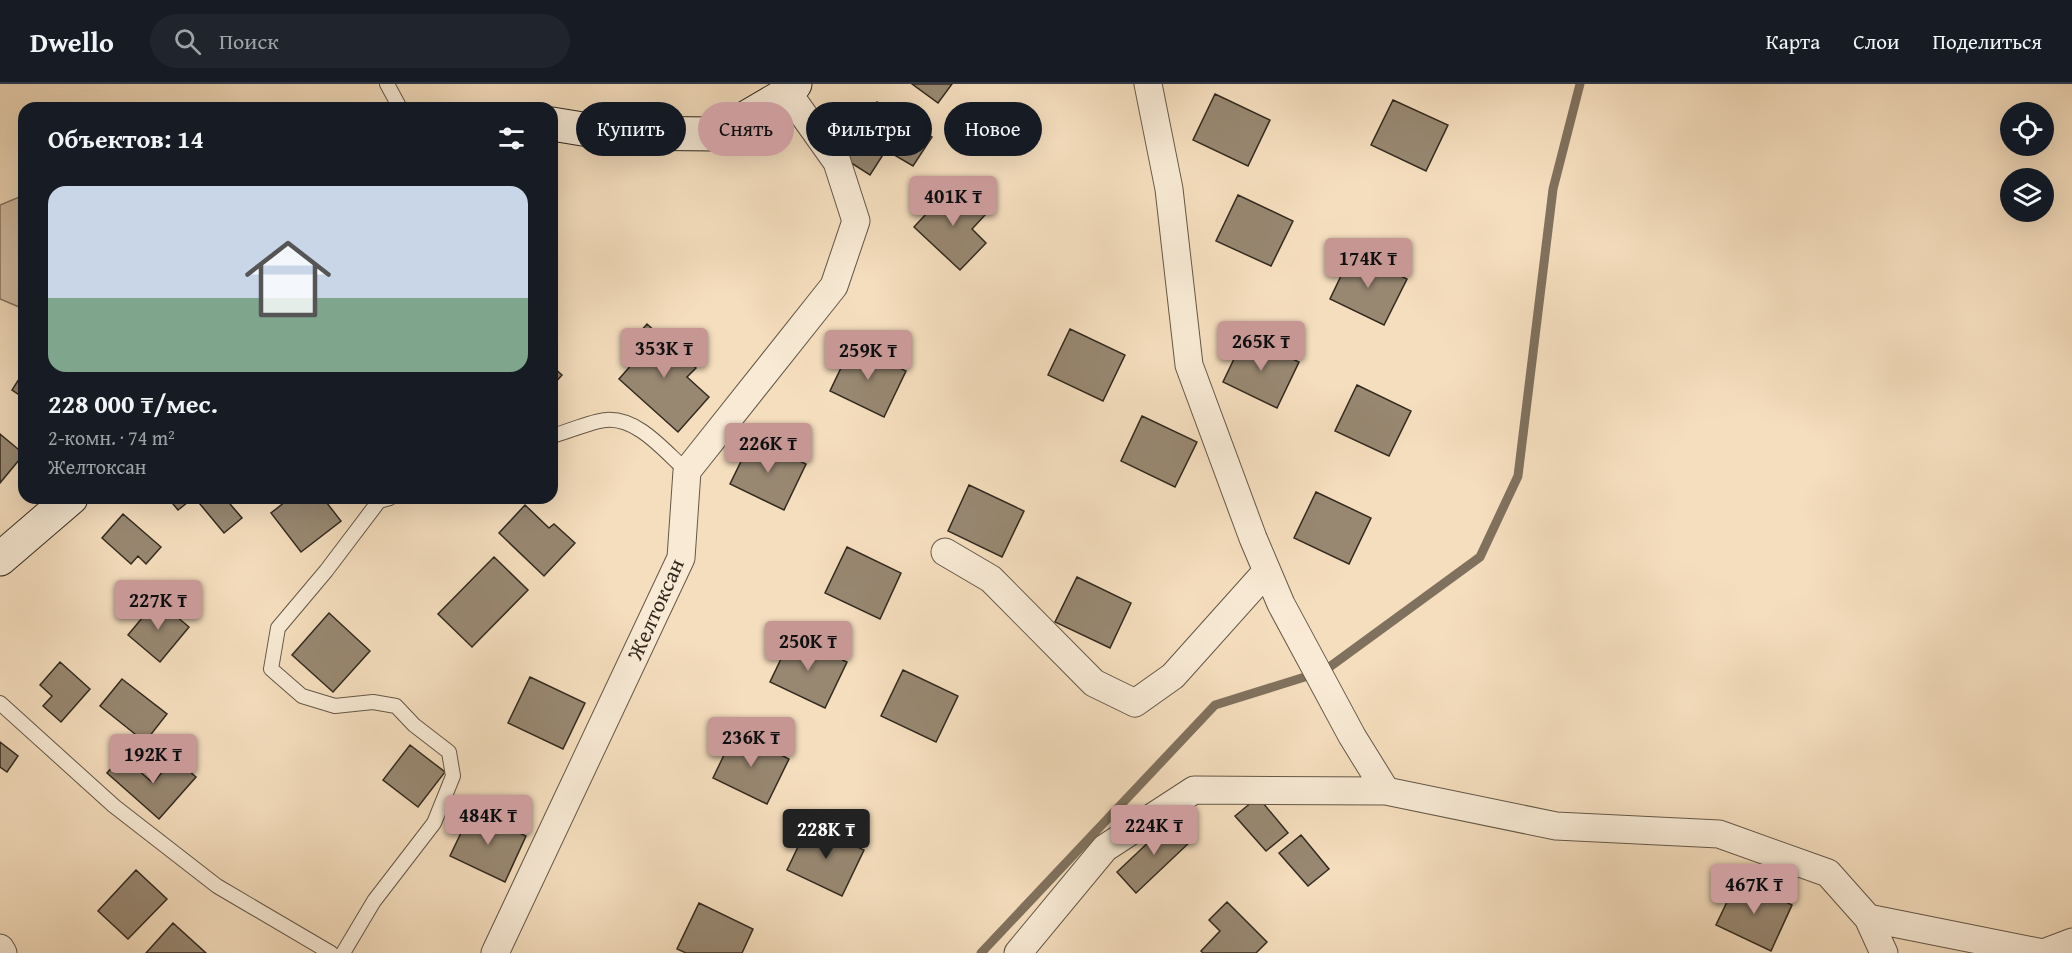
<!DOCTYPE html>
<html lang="ru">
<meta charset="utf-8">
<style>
:root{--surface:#171b24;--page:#20242c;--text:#f1f3f6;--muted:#9ea1a6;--line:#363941;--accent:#c59692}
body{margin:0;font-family:"Gentium Book Plus",serif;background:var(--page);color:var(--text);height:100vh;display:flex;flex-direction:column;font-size:22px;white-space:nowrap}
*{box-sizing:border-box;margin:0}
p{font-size:20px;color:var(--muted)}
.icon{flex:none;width:33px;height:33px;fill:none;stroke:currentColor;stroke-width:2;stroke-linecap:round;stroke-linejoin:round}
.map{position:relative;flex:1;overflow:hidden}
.drawer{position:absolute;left:18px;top:18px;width:540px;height:402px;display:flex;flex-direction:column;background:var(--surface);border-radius:18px;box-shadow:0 6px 24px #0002}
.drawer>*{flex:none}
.guide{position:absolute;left:576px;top:18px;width:570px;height:54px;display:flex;gap:12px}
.controls{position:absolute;left:2000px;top:18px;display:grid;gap:12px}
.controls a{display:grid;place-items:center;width:54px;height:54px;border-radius:50%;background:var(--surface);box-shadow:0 6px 24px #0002;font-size:30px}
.price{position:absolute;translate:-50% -51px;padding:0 14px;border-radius:6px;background:var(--accent);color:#111;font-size:20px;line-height:39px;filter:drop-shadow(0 2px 3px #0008)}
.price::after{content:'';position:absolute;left:50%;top:36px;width:18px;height:14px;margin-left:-9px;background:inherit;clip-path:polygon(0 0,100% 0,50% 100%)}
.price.active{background:#222;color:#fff}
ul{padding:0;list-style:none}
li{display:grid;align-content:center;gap:12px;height:318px;padding:0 30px}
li+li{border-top:2px solid var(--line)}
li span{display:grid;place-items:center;height:186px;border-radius:18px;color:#555}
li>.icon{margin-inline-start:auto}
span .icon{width:108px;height:108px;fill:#fffc;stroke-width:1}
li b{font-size:26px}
h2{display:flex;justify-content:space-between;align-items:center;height:72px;padding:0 30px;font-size:26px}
.pill{padding:0 21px;border-radius:27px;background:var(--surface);box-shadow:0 6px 24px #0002;font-size:21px;line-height:54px}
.pill.active{background:var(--accent);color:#111}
header{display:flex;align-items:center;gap:36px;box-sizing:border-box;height:84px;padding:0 30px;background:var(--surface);border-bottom:2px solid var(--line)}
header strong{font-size:28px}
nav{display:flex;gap:33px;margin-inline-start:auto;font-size:21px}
.search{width:420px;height:54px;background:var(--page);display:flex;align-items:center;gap:15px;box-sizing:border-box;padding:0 21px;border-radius:33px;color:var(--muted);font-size:22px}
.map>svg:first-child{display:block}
.green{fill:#d4bfa3;stroke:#847461;stroke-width:1.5}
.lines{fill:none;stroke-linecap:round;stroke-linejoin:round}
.stream{stroke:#80715e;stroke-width:9}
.building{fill:#988872;stroke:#332a1f;stroke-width:1.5}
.lane-casing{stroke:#645747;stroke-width:16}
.street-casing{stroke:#645747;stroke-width:29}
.secondary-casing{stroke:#332a1f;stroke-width:35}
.lane{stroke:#f8ead5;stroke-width:14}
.street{stroke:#f8ead5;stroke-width:27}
.secondary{stroke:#f8ead5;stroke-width:33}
.labels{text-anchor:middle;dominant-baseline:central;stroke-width:5;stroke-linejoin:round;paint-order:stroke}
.street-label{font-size:22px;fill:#332a1f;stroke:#f8ead5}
</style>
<header>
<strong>Dwello</strong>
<div class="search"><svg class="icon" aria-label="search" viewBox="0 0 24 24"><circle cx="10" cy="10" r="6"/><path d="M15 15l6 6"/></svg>Поиск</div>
<nav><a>Карта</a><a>Слои</a><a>Поделиться</a></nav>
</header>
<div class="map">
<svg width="2072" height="869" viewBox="0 0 2072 869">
<rect width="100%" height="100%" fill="#f5debe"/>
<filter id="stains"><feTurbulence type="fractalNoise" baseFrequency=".00333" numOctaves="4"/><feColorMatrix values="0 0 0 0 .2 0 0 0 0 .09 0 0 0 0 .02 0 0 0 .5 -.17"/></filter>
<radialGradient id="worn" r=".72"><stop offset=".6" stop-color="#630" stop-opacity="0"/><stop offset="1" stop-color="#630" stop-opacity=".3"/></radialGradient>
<path class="green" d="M24,111V225L0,215V121Z"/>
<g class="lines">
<path class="stream" d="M981,869L1215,621L1324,587L1480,473L1518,392L1553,105L1580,0"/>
</g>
<path class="building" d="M912,0H952L938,19Z
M1215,10L1270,36L1248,82L1193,56Z
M1393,16L1448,41L1426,87L1371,61Z
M877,18L932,53L913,82L886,66L870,91L842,73Z
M953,101L985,131L972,145L986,159L960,186L914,143Z
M1238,111L1293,137L1271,182L1216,157Z
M1352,169L1407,195L1384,241L1330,215Z
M647,240L696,284L687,293L709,313L678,348L619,295L641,270L630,259Z
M1070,245L1125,271L1103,317L1048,291Z
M1245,252L1299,278L1277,324L1223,298Z
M852,261L906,287L884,333L830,307Z
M552,282L562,291L552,302Z
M24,287V314L12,306Z
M1357,301L1411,327L1389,372L1335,347Z
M1142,332L1197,358L1175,403L1121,377Z
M0,350L24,370L0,399Z
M752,355L806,380L784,426L730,400Z
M969,401L1024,427L1002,473L948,447Z
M1316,408L1371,434L1349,480L1294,454Z
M168,414H193L178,426Z
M195,414H225L242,434L224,449Z
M290,414H323L341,437L301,468L271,429Z
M525,421L549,444L554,440L575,459L544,492L499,449Z
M123,430L161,463L146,480L138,472L131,480L102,454Z
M847,463L901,489L880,535L825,509Z
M494,473L528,506L472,563L438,530Z
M1077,493L1131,519L1110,564L1055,538Z
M157,516L189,543L160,578L128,551Z
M329,529L370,567L333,608L292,571Z
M792,552L847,578L825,624L770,598Z
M60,578L90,605L61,638L43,622L52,612L40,601Z
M903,586L958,612L936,658L881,632Z
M530,593L585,619L563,665L508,639Z
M122,595L167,630L145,658L100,622Z
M735,648L789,675L767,720L713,694Z
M0,658L18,672L7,688L0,683Z
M410,661L445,688L418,723L383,696Z
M122,672L153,699L174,674L196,693L159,735L107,689Z
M1258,713L1288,749L1266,767L1235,732Z
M472,726L526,752L505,798L450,772Z
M1173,735L1192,756L1136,809L1117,788Z
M809,740L864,766L842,812L787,786Z
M1301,751L1329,785L1308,802L1279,769Z
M136,786L167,815L128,855L98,827Z
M1738,795L1792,821L1771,867L1716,841Z
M1227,818L1267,858L1256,869H1203L1201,867L1220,847L1209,836Z
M699,819L753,845L742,869H686L677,865Z
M173,839L206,869H146Z"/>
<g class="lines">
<defs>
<path id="lane" d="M387,0L400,24
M552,352C567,348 592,337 606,336C638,333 665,368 687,387
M0,619L114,722L217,802L331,869
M343,869L374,817L434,739L453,692L449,668L414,641L396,622L373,618L335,622L302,612L271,585L278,544L326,487L379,417L390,414"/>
<path id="street" d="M1148,0L1169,105L1189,281L1253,454L1281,520L1352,652L1386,707L1556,742L1719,750L1828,789L1868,834L1884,869
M945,468L991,495L1094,599L1135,619L1173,592L1267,487
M1868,834L2043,869L2072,858
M0,864L3,869
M495,869L681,474L687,387L834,202L856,137L837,78L788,9
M1018,869L1105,764L1194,706L1386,707"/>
<path id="secondary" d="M552,40L607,49L718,50L788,9L795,0
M0,475L71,414"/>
</defs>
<use href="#lane" class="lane-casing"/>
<use href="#street" class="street-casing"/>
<use href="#secondary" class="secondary-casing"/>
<use href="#lane" class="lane"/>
<use href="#street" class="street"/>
<use href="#secondary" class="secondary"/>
</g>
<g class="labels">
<g class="street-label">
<text transform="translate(655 525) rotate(-66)">Желтоксан</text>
</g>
</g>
<rect width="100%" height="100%" filter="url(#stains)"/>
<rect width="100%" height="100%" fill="url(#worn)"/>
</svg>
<div class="controls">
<a><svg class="icon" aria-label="locate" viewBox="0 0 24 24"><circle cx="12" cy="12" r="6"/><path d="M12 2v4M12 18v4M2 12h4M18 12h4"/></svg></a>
<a><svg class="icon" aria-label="layers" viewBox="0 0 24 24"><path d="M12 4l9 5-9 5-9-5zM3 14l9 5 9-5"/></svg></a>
</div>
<b class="price" style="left:953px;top:143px">401K ₸</b>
<b class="price" style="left:1368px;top:205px">174K ₸</b>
<b class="price" style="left:1261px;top:288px">265K ₸</b>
<b class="price" style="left:664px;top:295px">353K ₸</b>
<b class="price" style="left:868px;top:297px">259K ₸</b>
<b class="price" style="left:768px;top:390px">226K ₸</b>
<b class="price" style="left:158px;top:547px">227K ₸</b>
<b class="price" style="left:808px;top:588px">250K ₸</b>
<b class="price" style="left:751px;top:684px">236K ₸</b>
<b class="price" style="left:153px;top:701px">192K ₸</b>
<b class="price" style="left:488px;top:762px">484K ₸</b>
<b class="price" style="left:1154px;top:772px">224K ₸</b>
<b class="price active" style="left:826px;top:776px">228K ₸</b>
<b class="price" style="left:1754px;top:831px">467K ₸</b>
<div class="guide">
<a class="pill">Купить</a>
<a class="pill active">Снять</a>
<a class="pill">Фильтры</a>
<a class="pill">Новое</a>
</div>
<section class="drawer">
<h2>Объектов: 14<svg class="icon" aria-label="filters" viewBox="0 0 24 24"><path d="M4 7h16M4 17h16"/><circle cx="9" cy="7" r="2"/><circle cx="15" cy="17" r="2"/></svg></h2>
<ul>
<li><span style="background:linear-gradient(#c9d6e8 60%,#7fa58c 0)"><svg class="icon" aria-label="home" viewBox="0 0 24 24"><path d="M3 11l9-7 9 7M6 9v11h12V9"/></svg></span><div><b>228 000 ₸/мес.</b><p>2-комн. · 74 m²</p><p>Желтоксан</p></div></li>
</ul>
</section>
</div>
